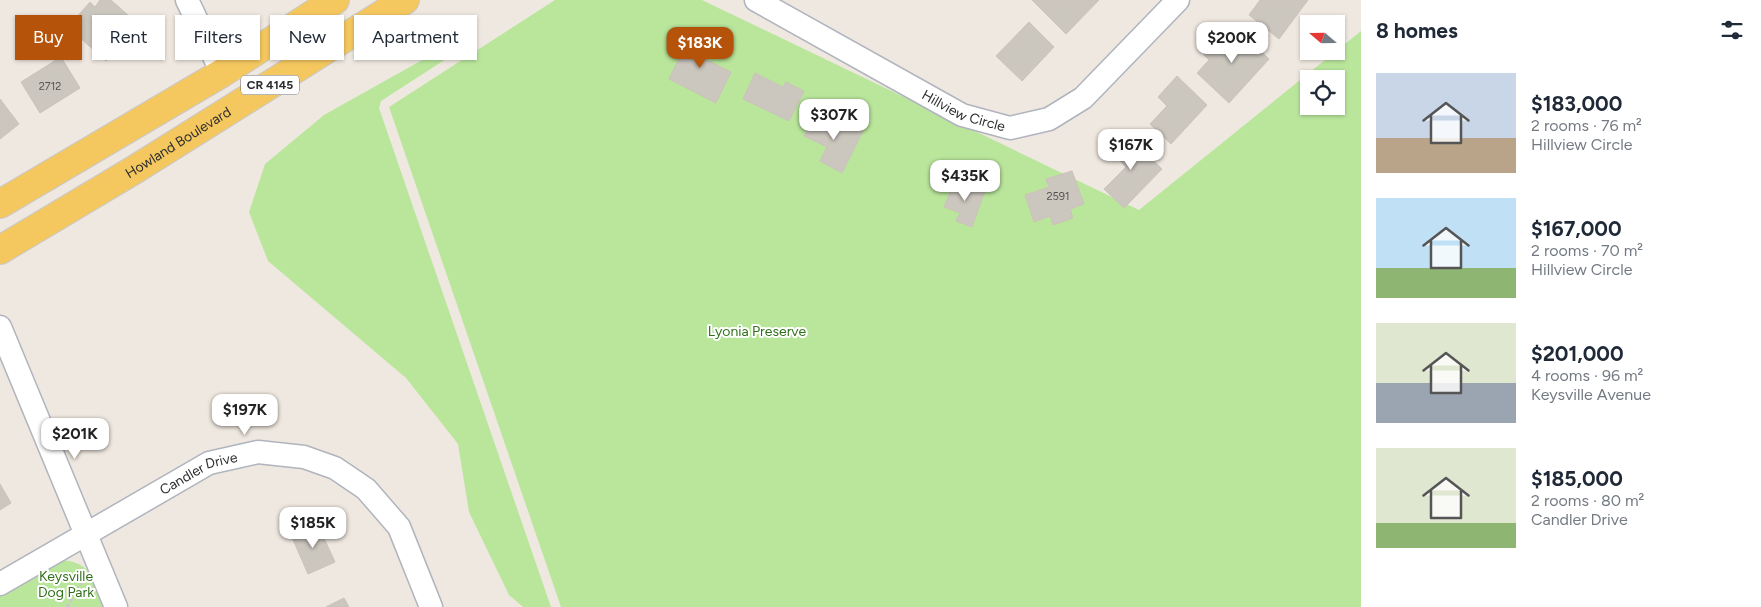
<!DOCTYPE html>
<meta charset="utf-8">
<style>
:root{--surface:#fff;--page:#f2f2f3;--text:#1f2937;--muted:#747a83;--accent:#b45309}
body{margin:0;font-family:Figtree,sans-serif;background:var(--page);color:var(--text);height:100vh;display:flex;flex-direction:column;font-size:19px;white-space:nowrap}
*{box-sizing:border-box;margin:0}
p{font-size:16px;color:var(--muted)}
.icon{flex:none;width:28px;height:28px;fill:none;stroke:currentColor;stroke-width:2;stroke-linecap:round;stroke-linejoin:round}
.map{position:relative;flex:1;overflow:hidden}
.sheet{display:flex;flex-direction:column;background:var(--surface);width:400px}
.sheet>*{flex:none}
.banner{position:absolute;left:15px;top:15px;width:475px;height:45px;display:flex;gap:10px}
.needle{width:32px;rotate:290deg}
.fabs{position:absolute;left:1300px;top:15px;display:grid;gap:10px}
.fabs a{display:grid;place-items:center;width:45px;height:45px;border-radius:0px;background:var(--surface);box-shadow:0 1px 4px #0004;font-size:25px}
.price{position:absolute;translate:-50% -42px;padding:0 11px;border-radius:10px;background:#fff;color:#222;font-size:16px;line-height:32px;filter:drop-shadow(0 1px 2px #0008)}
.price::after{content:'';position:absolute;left:50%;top:30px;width:15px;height:11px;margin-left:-8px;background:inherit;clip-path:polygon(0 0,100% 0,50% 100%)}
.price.selected{background:var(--accent);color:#fff}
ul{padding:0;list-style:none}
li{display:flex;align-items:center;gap:15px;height:125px;padding:0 15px}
li span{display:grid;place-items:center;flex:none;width:140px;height:100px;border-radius:0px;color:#555}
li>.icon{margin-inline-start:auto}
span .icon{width:60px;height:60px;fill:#fffc;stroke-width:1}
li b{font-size:21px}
h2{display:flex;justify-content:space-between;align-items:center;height:60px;padding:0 15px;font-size:21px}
.chip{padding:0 18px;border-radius:0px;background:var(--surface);box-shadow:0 1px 4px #0004;font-size:18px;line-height:45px}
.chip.selected{background:var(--accent);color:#fff}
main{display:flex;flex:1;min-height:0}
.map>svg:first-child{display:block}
.green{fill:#bae69c;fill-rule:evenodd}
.building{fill:#cbc6be;stroke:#cbc3b9}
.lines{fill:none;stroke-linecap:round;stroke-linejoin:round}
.minor-casing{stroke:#b0b4be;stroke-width:25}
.major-casing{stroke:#c9c9c9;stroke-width:30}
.path{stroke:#c9c9c9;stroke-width:3;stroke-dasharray:4 2.5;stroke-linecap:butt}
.minor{stroke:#fff;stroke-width:22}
.major{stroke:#f5c85f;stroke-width:28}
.labels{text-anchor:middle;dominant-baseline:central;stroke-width:4;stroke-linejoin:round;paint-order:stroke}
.number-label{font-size:11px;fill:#555452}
.shield{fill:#fff;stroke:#6d6d6d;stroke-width:1}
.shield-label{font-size:12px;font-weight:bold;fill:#2e2e2e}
.street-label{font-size:14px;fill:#2e2e2e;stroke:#fff}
.park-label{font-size:14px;fill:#316f19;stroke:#fff}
</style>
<main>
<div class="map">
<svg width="1361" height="607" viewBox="0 0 1361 607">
<rect width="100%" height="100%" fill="#efe8e0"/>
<path class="green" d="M555,0H702L1139,210L1361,31V607H561L389,107ZM1309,79H1336V106H1309Z
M431,55L446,59L381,101L379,108L551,607H523L509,595L469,512L458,444L406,378L268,261L249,212L265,164L324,115Z
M62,560C93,563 96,582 107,607H0V595Z"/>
<path class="building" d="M100,0H111L138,24L106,61L68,27L90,2L95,7Z
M1032,0H1099L1066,34Z
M1260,0H1308L1279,39L1249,15Z
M1029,22L1054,47L1022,81L996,56Z
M1232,25L1269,59L1229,103L1197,73L1209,60L1204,55Z
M693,30L714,41L705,59L731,72L716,103L669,79Z
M61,57L80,88L40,113L21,82Z
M755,73L783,87L786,82L804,91L789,121L743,99Z
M1177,76L1207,105L1171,144L1150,124L1167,106L1158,97Z
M0,99L19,124L0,139Z
M815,114L837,124L840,120L863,131L842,173L820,161L827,147L804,136Z
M1124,132L1162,169L1124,208L1104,189L1126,167L1108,149Z
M1072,171L1084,204L1070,209L1073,218L1053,225L1050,216L1034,222L1025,195L1049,187L1046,179Z
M955,179L985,191L972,227L956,221L960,213L944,207Z
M0,484L11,503L0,510Z
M317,523L335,562L308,574L291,535Z
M344,598L349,607H326Z"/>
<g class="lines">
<defs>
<g id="minor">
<path d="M187,0L222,73"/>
<path id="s1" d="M756,0L962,115L1010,128L1049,119L1083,98L1178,0"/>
<path d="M0,327L116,607"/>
<path id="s2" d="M0,584L209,463L258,452L304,457L335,468L366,489L399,527L431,607"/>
</g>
<g id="major">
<path d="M0,204L222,73L335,0"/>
<path id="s3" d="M0,250L134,170L405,0"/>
</g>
</defs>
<use href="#minor" class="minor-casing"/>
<use href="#major" class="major-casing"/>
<path class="path" d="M67,607L82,582"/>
<use href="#minor" class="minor"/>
<use href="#major" class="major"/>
</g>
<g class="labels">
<g class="number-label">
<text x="50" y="86">2712</text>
<text x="1058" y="196">2591</text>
</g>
<rect class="shield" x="241" y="75.5" width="58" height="19" rx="4"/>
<g class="shield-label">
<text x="270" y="85">CR 4145</text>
</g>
<g class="street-label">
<text stroke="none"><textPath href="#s1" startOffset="236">Hillview Circle</textPath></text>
<text stroke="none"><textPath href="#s3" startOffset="208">Howland Boulevard</textPath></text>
<text stroke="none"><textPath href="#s2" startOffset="228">Candler Drive</textPath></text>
</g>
<g class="park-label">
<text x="757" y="331">Lyonia Preserve</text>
<text x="66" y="576">Keysville<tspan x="66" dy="16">Dog Park</tspan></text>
</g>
</g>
</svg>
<div class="fabs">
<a><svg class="needle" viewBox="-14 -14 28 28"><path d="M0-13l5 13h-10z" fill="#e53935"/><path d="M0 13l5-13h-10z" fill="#747a83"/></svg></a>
<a><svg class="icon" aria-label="locate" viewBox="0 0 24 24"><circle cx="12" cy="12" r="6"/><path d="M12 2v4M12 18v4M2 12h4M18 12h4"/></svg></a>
</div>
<b class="price" style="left:1232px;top:64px">$200K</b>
<b class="price selected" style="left:700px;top:69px">$183K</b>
<b class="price" style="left:834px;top:141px">$307K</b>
<b class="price" style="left:1131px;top:171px">$167K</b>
<b class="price" style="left:965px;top:202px">$435K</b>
<b class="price" style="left:245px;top:436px">$197K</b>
<b class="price" style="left:75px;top:460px">$201K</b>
<b class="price" style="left:313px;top:549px">$185K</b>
<div class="banner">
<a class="chip selected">Buy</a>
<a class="chip">Rent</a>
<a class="chip">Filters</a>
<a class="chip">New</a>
<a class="chip">Apartment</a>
</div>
</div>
<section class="sheet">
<h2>8 homes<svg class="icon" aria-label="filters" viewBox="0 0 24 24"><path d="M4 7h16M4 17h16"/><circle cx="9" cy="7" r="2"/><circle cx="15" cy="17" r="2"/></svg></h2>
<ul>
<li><span style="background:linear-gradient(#c9d6e8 65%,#b9a48a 0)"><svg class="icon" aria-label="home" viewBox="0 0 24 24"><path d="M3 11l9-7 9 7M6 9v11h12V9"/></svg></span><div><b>$183,000</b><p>2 rooms · 76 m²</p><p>Hillview Circle</p></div></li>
<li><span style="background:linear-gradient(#bfe0f5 70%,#8fb573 0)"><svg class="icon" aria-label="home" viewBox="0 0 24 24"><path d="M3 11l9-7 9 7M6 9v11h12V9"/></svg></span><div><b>$167,000</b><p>2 rooms · 70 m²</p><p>Hillview Circle</p></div></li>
<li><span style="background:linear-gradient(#dfe7d0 60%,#9aa5b1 0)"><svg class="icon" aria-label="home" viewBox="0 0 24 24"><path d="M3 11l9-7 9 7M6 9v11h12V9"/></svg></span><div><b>$201,000</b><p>4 rooms · 96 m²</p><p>Keysville Avenue</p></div></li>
<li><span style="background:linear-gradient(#dfe7d0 75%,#8fb573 0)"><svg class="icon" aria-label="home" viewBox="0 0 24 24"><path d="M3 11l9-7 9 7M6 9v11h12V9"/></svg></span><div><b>$185,000</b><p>2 rooms · 80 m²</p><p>Candler Drive</p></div></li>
</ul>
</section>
</main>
